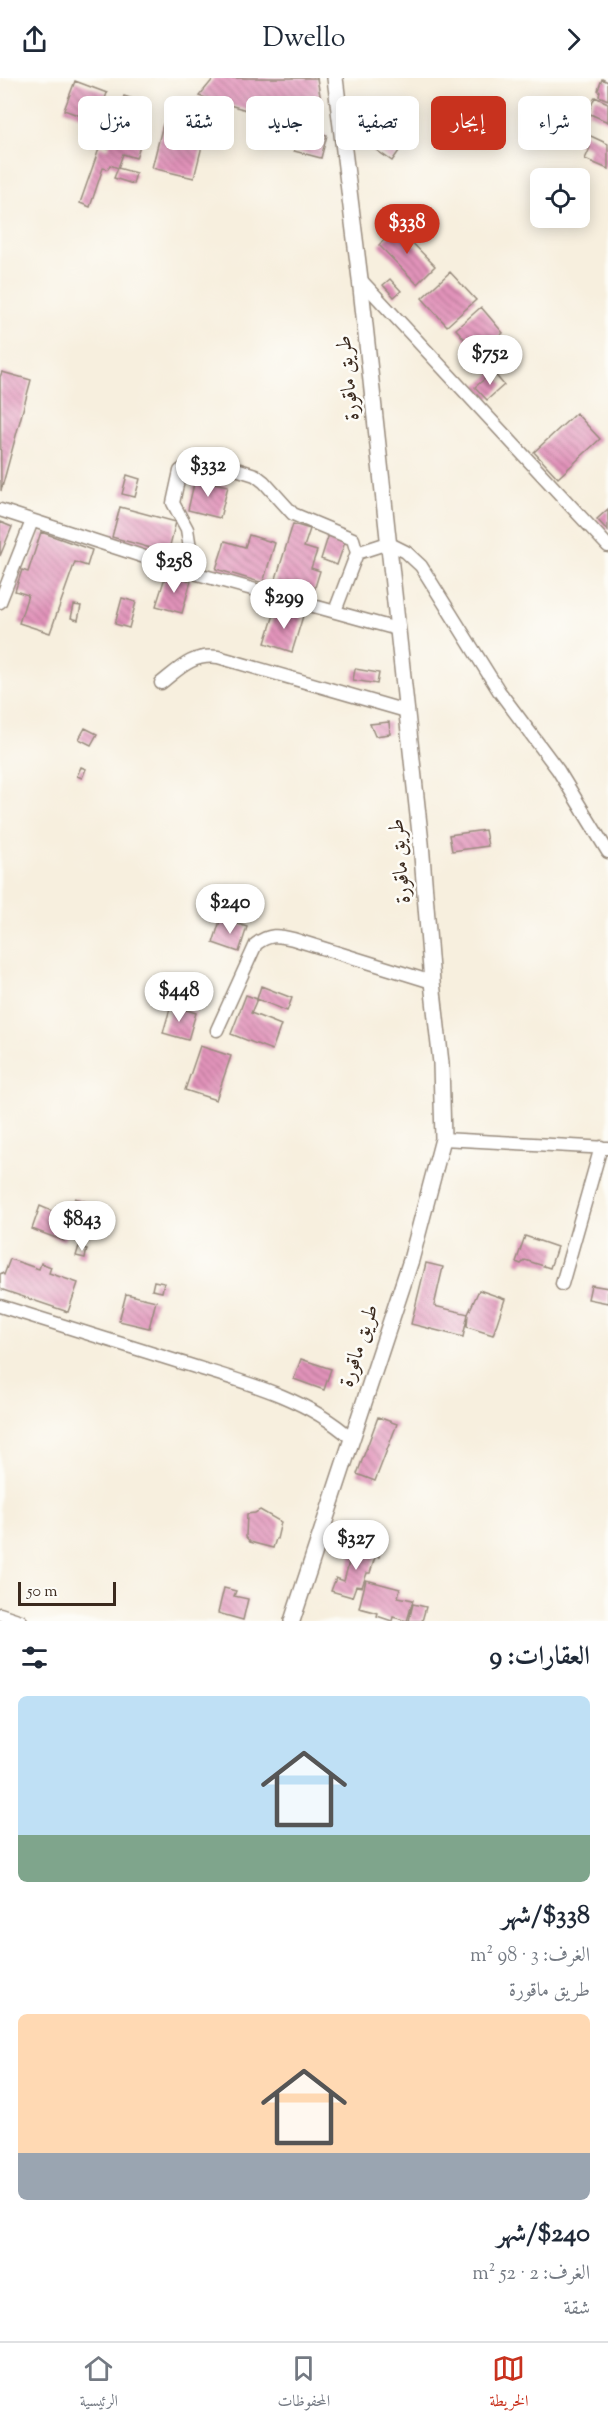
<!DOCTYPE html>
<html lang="ar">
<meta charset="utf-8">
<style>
:root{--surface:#fff;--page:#f2f2f3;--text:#1f2937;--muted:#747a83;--line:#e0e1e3;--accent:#c8321e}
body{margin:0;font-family:"Sorts Mill Goudy",Amiri,serif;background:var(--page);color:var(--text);direction:rtl;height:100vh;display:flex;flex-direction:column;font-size:22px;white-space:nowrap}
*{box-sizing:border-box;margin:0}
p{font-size:20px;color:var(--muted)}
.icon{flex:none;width:33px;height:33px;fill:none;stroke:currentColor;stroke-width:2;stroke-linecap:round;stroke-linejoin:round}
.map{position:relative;height:1543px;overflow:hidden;direction:ltr}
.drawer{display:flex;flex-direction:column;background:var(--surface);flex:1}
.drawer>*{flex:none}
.hud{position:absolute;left:18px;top:18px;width:573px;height:54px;direction:rtl;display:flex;gap:12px}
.fabs{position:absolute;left:530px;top:90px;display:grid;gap:12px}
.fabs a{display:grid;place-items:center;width:60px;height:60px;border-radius:9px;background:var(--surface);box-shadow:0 3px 15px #0003;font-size:30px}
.scale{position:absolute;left:18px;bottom:15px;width:98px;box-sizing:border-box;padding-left:6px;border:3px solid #3b2a1e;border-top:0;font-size:16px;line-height:21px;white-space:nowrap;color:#3b2a1e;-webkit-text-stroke:4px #fdfcf7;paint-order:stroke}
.price{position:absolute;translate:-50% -51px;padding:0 14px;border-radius:21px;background:#fff;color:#222;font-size:20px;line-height:39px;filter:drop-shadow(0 2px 3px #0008)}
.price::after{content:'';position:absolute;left:50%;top:36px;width:18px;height:14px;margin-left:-9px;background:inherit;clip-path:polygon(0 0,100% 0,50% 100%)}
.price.current{background:var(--accent);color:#fff}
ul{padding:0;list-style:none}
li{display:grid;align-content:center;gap:12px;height:318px;padding:0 18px}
li span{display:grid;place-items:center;height:186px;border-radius:9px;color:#555}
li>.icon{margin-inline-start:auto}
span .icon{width:108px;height:108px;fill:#fffc;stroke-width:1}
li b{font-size:26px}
h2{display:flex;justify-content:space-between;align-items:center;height:72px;padding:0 18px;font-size:26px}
.pill{padding:0 21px;border-radius:9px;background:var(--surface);box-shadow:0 3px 15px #0003;font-size:21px;line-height:54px}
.pill.current{background:var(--accent);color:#fff}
header{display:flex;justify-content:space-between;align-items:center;height:78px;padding:0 18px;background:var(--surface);font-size:27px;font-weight:600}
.tabs{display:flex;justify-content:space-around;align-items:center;height:84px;border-top:2px solid var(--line);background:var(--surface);font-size:16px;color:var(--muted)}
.tabs a{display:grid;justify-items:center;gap:3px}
.tabs .current{color:var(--accent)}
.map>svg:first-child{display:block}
.building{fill:url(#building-back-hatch)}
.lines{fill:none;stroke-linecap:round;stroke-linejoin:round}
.minor-casing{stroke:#998c7e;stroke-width:15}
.tertiary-casing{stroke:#998c7e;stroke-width:18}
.minor{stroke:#fff;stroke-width:12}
.tertiary{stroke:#fff;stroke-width:15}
.labels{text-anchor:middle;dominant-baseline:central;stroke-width:5;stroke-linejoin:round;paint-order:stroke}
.street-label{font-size:21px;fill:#3b2a1e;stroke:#fdfcf7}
</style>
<header><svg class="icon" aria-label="forward" viewBox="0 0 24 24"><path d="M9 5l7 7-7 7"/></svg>Dwello<svg class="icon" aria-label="share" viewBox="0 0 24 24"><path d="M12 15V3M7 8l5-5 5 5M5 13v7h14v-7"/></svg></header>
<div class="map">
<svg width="608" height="1543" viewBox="0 0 608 1543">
<defs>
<pattern id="building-back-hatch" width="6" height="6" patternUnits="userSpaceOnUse" patternTransform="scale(1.5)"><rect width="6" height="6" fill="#e193ba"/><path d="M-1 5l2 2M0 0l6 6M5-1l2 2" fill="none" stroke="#b87897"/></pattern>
</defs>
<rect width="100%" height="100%" fill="#fdfcf7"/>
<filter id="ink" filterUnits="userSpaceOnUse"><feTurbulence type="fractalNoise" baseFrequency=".0167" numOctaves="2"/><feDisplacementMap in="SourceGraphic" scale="12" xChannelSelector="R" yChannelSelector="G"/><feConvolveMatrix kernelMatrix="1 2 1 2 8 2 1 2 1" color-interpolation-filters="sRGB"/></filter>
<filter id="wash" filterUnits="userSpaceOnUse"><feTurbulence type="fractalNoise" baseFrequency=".008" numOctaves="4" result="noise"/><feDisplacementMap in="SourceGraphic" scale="24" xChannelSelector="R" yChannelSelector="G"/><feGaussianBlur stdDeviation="1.35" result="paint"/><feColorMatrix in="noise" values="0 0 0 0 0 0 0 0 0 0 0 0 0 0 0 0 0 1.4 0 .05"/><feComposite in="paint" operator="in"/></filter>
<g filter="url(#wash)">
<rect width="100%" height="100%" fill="#f7efde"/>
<g id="blocks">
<path class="building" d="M214,0H317L321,23L260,36L199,18Z
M602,1L608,4V22L599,18L600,14L598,12Z
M75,3L107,15L97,44L64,32Z
M124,18L148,26L139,52L115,44Z
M595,19L608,25V44L588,35Z
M388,40L411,56L392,83L369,67Z
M116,46L144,55L136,80L123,76L118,90L110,87L108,91L103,90L90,129L80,125L100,68L108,71Z
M163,46L205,56L194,100L152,90Z
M299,50L327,57L321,80L294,73Z
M580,53L608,66V91L585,81L590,70L575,64Z
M118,90L136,95L133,106L114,100Z
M397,149L435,188L417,206L379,167Z
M450,194L476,222L447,248L422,220Z
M390,201L401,213L394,219L383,207Z
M481,229L503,255L478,277L456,251Z
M2,294L31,302L1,413L0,299Z
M493,294L504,307L487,322L475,309Z
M576,335L600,361L558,400L534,374Z
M127,397L140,401L135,419L122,416Z
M195,401L228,408L220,440L188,432Z
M120,429L176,444L168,475L112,459Z
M608,431V453L597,441Z
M0,444L12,449L0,478Z
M293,446L310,451L304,469L317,473L311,490L320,493L312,519L274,507Z
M41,454L92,472L87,488L75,484L50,555L19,545L28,517L15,513L22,492L28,494Z
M329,456L346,461L337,487L321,481Z
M249,457L275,465L263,505L216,491L225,463L245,469Z
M166,496L191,503L182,535L156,528Z
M122,520L136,524L129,550L115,546Z
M74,527L81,528L78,542L71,540Z
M276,530L303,538L292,574L265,565Z
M355,591L379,595L377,606L353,602Z
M389,644L390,656L375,658L370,646Z
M85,650L97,656L91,667L79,661Z
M81,689L86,691L82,700L77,698Z
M485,752L488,768L452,773L449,757Z
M221,840L247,849L239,874L213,865Z
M261,908L292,920L287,933L257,921Z
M246,917L257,921L251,935L281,947L272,972L231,956Z
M171,927L196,935L188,962L163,955Z
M200,968L231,978L216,1022L185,1012Z
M75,1120L101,1129L97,1138L72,1128Z
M57,1127L75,1134L64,1163L32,1151L40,1128L54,1134Z
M525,1158L557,1169L550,1190L525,1182L521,1186L516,1184Z
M79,1168L87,1171L85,1180L76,1178Z
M10,1181L39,1191L41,1185L51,1189L49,1195L78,1205L68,1234L0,1211V1196L2,1195L4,1197Z
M426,1185L443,1189L434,1228L468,1236L479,1212L505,1221L493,1257L467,1249L468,1236L463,1259L411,1246Z
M154,1203L164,1205L162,1214L152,1212Z
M591,1207L608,1210V1225L588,1221Z
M126,1216L156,1223L149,1250L119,1243Z
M301,1281L331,1291L324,1312L294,1301Z
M378,1339L397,1346L375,1403L357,1396Z
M260,1432L281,1444L277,1461H276L273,1470L250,1464L246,1459L247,1436L255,1435Z
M354,1466L380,1474L379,1479H375L370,1495H367L362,1509L356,1508L352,1519L331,1513L336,1500L344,1503Z
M366,1502L400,1511L398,1519L413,1522L407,1543L393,1539L392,1543L377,1538L378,1535L359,1530Z
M224,1510L236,1513L234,1518L248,1521L243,1542L218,1535Z
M413,1526L426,1529L422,1543H409Z"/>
</g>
</g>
<g filter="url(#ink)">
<use href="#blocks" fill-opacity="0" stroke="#998c7e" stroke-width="1.5"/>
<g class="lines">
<defs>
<path id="minor" d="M360,201L608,468
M0,432L194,495L397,551
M194,495L187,451L173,425L180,393L191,385L233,390L255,397L264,404L293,436L353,461L357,475L388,465L406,474L421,488L499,613L558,692L608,774
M0,524L32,443
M335,533L357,475
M161,605C180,590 192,576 218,579L406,633
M217,952L256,866C269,856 278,857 293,861L432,904
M443,1061L608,1070
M562,1206L601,1069
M0,1228C59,1246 117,1265 176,1283C236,1302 303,1317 351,1360
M0,1536L21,1543"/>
<path id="tertiary" d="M292,1543L411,1182L443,1061L441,985L432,904L421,765L360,201L335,0"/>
</defs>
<use href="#minor" class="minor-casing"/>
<use href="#tertiary" class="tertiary-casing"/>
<use href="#minor" class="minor"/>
<use href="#tertiary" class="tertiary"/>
</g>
</g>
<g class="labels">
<g class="street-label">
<text transform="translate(349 300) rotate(-96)">طريق ماقورة</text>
<text transform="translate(401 783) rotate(-95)">طريق ماقورة</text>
<text transform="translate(360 1268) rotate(-72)">طريق ماقورة</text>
</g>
</g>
</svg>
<div class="fabs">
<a><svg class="icon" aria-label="locate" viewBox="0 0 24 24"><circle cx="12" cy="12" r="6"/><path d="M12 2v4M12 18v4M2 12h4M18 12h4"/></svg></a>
</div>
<div class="scale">50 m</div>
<b class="price current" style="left:407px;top:177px">$338</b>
<b class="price" style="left:490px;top:308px">$752</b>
<b class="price" style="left:208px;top:420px">$332</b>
<b class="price" style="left:174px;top:516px">$258</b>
<b class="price" style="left:284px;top:552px">$299</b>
<b class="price" style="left:230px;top:857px">$240</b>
<b class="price" style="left:179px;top:945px">$448</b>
<b class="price" style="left:82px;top:1174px">$843</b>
<b class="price" style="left:356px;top:1493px">$327</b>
<div class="hud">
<a class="pill">شراء</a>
<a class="pill current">إيجار</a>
<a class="pill">تصفية</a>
<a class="pill">جديد</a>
<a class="pill">شقة</a>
<a class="pill">منزل</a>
</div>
</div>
<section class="drawer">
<h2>العقارات: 9<svg class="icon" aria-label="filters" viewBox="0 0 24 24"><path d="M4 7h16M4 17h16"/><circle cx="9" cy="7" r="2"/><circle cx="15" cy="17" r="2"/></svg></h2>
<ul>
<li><span style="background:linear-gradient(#bfe0f5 75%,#7fa58c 0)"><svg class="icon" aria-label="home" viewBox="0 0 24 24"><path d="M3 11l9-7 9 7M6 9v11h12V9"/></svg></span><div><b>$338/شهر</b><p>الغرف: 3 · 98 m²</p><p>طريق ماقورة</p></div></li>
<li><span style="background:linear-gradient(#ffd9b3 75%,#9aa5b1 0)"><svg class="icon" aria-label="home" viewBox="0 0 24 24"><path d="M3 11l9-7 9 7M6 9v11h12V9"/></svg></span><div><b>$240/شهر</b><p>الغرف: 2 · 52 m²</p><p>شقة</p></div></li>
</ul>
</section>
<nav class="tabs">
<a class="current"><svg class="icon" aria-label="map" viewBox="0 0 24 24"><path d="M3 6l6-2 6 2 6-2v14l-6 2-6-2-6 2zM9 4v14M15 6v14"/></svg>الخريطة</a>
<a><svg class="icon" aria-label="saved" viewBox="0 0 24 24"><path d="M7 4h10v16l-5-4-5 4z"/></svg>المحفوظات</a>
<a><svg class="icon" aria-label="home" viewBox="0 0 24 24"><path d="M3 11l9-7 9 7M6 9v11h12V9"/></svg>الرئيسية</a>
</nav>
